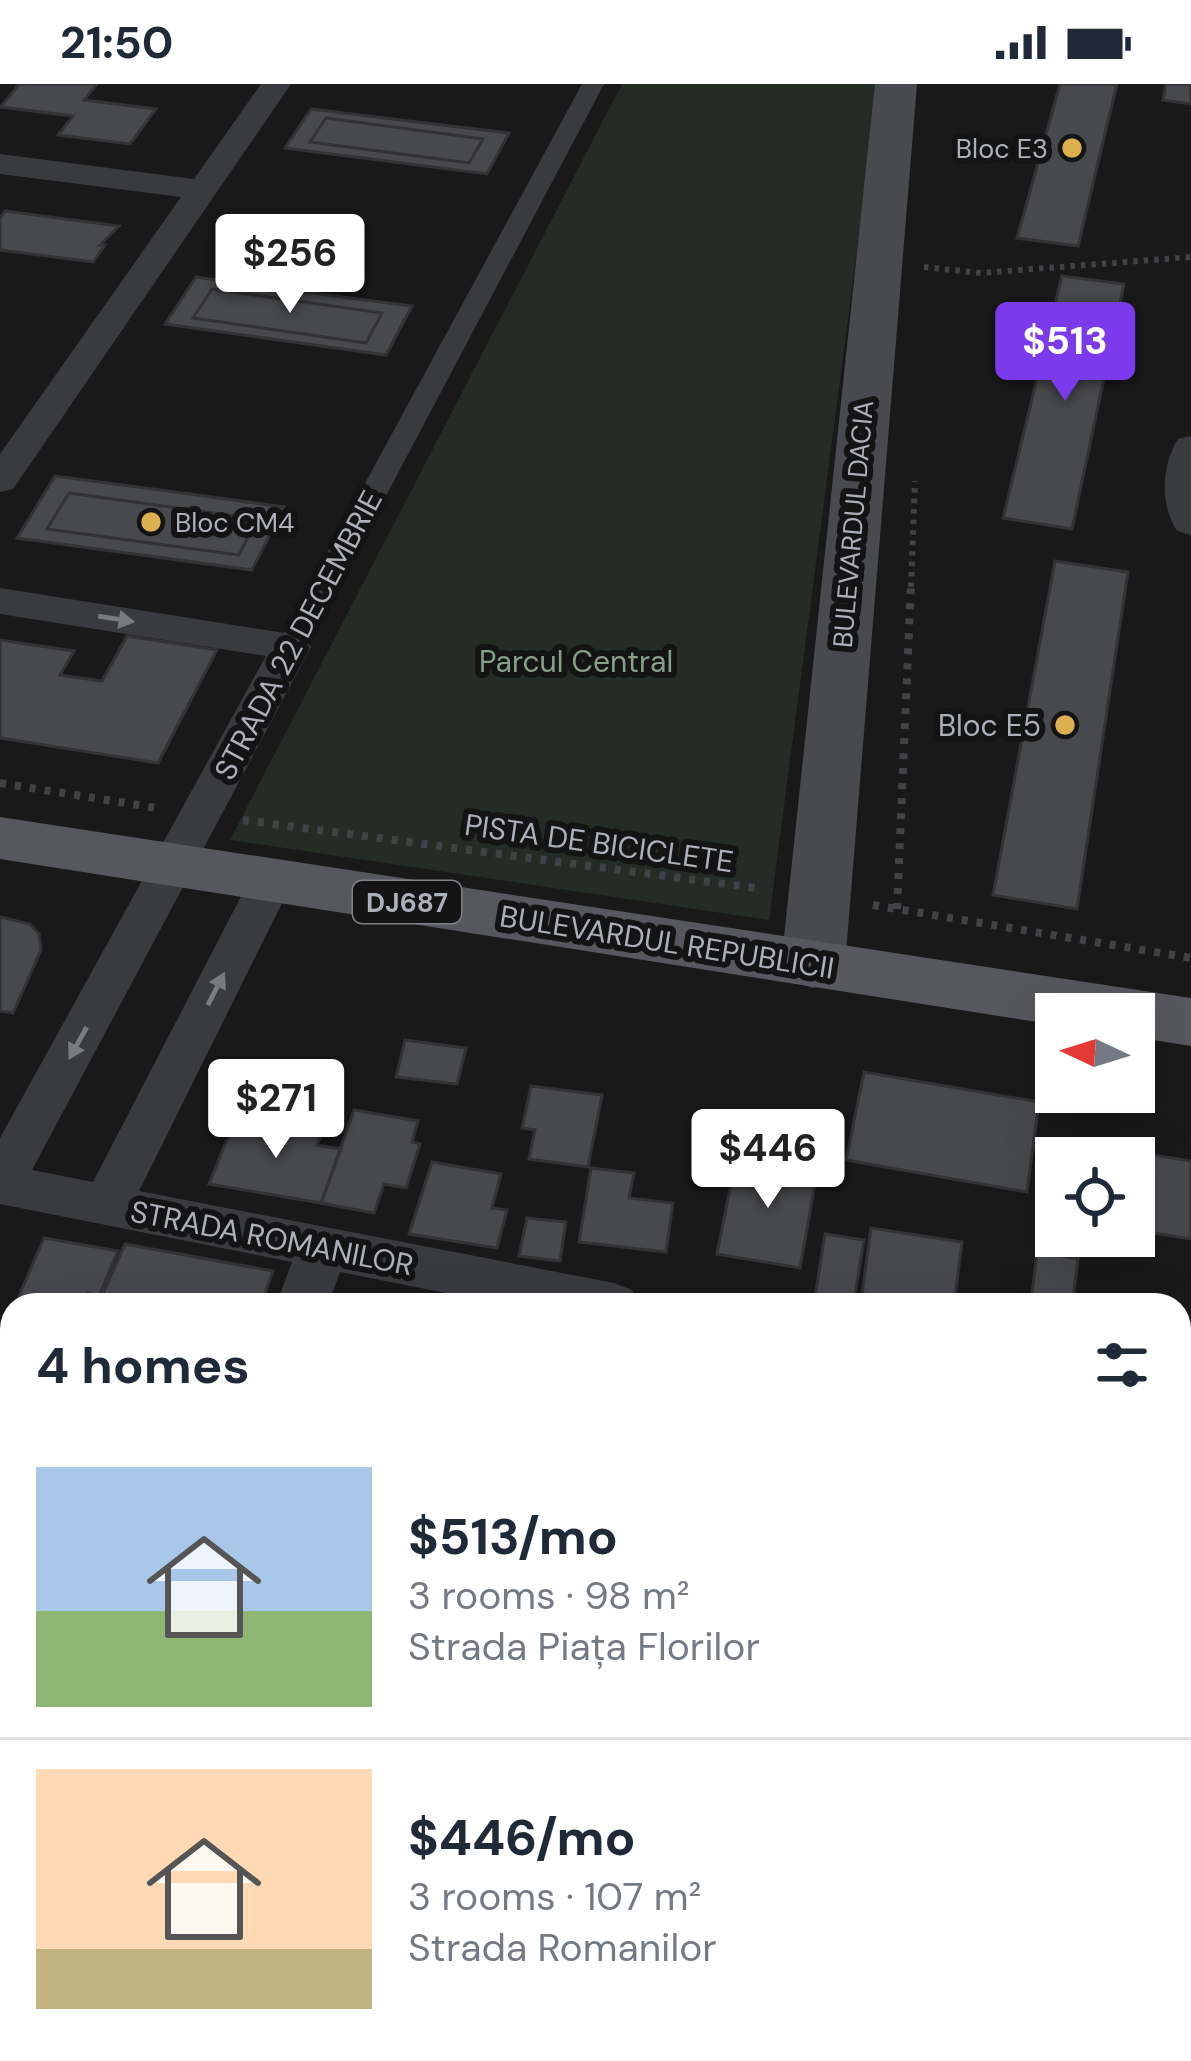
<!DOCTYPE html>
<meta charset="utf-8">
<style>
:root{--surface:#fff;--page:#f2f2f3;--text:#1f2937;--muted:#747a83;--line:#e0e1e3;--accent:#7c3aed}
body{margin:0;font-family:"DM Sans",sans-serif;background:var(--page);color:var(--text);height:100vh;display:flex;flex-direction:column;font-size:45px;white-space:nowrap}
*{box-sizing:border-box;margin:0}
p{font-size:39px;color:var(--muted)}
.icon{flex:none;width:66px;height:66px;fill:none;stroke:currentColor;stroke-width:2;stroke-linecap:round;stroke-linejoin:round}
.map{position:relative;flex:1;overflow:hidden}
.sheet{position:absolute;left:0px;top:1209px;width:1191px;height:768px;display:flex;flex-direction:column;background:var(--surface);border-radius:36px 36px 0 0;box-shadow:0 12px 48px #0002}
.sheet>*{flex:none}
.needle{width:78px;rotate:274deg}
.buttons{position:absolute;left:1035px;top:909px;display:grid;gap:24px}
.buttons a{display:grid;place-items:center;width:120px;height:120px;border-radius:0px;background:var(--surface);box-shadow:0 12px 48px #0002;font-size:60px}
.price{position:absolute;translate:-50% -102px;padding:0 27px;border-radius:12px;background:#fff;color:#222;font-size:39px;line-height:78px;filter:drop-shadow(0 3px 6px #0008)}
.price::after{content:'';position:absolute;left:50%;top:72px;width:36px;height:27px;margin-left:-18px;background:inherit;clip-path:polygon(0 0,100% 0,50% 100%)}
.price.current{background:var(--accent);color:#fff}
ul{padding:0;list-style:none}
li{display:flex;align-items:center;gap:36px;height:300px;padding:0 36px}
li+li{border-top:3px solid var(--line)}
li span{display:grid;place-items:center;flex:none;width:336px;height:240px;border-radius:0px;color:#555}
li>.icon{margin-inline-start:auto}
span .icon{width:144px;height:144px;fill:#fffc;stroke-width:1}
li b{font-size:51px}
h2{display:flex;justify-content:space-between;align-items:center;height:144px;padding:0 36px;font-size:51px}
.status{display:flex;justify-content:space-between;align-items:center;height:84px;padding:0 60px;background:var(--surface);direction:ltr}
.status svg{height:33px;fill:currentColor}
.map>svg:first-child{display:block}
.green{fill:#252c26}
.building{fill:#48494c;stroke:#333336;stroke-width:3}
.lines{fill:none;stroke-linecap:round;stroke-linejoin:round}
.path-far1{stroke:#404246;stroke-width:6;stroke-dasharray:4.5 6;stroke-linecap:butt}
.path{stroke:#404246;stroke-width:8;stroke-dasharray:6 9;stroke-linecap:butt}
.pedestrian{fill:#3a3b3f;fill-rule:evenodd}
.minor{fill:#3a3b3f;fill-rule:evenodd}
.secondary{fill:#484a4f;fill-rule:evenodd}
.primary{fill:#56585d;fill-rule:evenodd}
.oneway{fill:#797b82}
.poi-dot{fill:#dcb04f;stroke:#141415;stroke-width:4.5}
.labels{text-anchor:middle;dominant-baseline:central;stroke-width:12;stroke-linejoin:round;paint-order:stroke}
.far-poi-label{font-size:27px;fill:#acb0b8;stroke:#141415;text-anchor:end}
.far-street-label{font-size:27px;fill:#acb0b8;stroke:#141415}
.shield{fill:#141415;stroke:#7e8187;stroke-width:3}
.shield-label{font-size:27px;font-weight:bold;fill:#acb0b8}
.street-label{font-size:30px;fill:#acb0b8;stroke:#141415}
.park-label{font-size:30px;fill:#86a188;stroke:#141415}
.poi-label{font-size:30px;fill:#acb0b8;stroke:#141415;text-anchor:end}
</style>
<div class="status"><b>21:50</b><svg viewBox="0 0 49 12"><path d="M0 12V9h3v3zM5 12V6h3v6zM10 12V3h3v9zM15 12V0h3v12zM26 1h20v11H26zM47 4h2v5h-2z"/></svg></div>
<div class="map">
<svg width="1191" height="1977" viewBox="0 0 1191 1977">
<rect width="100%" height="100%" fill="#19191a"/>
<path class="green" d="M622,0H879L769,836L230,756Z"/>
<path class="building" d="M19,0H97L84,16L156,25L130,60L58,51L73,32L1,23Z
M1060,0H1117L1078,162L1017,154Z
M1166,0H1191V20L1163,16Z
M311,25L409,37L509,49L487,90L285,64Z
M326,34L483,55L469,79L310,58Z
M5,127L119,142L100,161H105L93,178L0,166V134Z
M1062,192L1124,200L1072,445L1003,434Z
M196,193L303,208L412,222L386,271L165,240Z
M212,205L382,229L366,259L193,234Z
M55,392L168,407L284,423L252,486L17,454Z
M69,409L257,435L239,471L47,445Z
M1055,477L1128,488L1077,825L993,811Z
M127,552L217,566L158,679L0,654V556L74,567L60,591L102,597Z
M0,833L30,840L39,850L41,866L13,929L0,927Z
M405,956L466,964L457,1000L396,993Z
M864,988L1039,1018L1027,1108L846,1076Z
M531,1002L602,1011L588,1083L529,1075L535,1046L522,1044Z
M354,1026L418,1037L412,1058L420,1060L406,1104L384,1100L374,1129L321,1119Z
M236,1033L323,1047L317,1061L341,1065L321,1119L209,1100Z
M1097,1062L1191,1077V1155L1134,1146V1074H1096Z
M737,1070L818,1083L800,1184L717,1170Z
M432,1078L501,1090L492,1124L507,1126L497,1164L409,1150Z
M591,1084L634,1089L629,1114L673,1119L666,1168L579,1158Z
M527,1134L566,1138L560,1177L519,1172Z
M871,1144L962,1158L954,1221L861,1219Z
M825,1150L864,1156L853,1221L814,1219Z
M44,1154L118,1167L99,1212L88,1209L83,1221H15Z
M125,1160L273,1187L261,1221H98Z
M1037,1168L1078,1175L1073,1215L1095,1221H1015V1215L1031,1218Z
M8,1236L12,1237V1290L0,1288V1254Z
M0,1344L12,1347V1369L0,1394Z
M0,1407L12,1410V1444L0,1469Z
M0,1663L12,1665V1712L0,1710Z
M0,1710L12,1712V1783L0,1781Z
M0,1796L12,1799V1860L0,1857Z
M255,1965H308L305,1977H252Z"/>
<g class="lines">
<path class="path-far1" d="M924,183L981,189L1191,173
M911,503L915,397"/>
<path class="path" d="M0,699L157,724
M243,736L763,805
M873,821L1191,874
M897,825L911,500"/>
<path class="pedestrian" d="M582,0H604L306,563L291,573L280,570L276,563Z"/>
<path class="minor" d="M261,0H291L13,405L0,408V370L181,113L0,90V70L194,95Z
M1191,352V451L1177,447C1160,421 1161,382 1178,355Z
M0,504L291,550L305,554L311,563L32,1086L93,1098L249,797L255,786L271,781L287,786L293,797L139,1107L614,1199L632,1206L640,1221H506L340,1188L328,1221H276L292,1178L0,1120V1054L266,572L0,530Z
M1179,1306L1191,1308V1354L1179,1352Z
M12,1925V1965H42L37,1977H0V1930Z"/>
<path class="secondary" d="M875,0H917L845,881L835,897L813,904L791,897L781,881Z"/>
<path class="primary" d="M0,733L1191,914V962L1134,953V930H1056V941L0,775Z"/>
</g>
<defs><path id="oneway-solid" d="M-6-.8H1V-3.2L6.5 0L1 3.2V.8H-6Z" transform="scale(3)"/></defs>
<g class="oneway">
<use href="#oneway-solid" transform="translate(116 535) rotate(9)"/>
<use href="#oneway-solid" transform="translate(216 905) rotate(-63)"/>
<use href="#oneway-solid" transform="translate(78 959) rotate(119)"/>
</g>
<g class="poi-dot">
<circle cx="1072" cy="64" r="12"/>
<circle cx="151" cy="438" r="12"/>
<circle cx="1065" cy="641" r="12"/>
</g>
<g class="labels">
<g class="far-poi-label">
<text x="1048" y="64">Bloc E3</text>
<text x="175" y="438" text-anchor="start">Bloc CM4</text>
</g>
<g class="far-street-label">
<text transform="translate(853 440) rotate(-85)">BULEVARDUL DACIA</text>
</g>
<rect class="shield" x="353" y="797" width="108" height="42" rx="9"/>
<g class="shield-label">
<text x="407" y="818">DJ687</text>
</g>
<g class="street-label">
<text transform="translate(298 551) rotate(-62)">STRADA 22 DECEMBRIE</text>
<text transform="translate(599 759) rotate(8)">PISTA DE BICICLETE</text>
<text transform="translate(667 858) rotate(9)">BULEVARDUL REPUBLICII</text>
<text transform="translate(272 1154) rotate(11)">STRADA ROMANILOR</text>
</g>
<g class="park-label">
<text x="576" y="577">Parcul Central</text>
</g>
<g class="poi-label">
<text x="1041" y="641">Bloc E5</text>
</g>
</g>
</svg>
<div class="buttons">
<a><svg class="needle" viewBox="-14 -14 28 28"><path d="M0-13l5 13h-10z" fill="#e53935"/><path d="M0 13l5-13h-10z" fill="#747a83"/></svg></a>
<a><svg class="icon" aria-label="locate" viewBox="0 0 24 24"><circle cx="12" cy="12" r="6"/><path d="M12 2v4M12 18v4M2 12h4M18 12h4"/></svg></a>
</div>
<b class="price" style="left:290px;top:232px">$256</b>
<b class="price current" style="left:1065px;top:320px">$513</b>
<b class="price" style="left:276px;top:1077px">$271</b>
<b class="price" style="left:768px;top:1127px">$446</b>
<section class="sheet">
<h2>4 homes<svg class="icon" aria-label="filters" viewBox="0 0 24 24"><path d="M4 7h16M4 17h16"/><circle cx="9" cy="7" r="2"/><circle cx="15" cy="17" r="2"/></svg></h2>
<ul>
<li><span style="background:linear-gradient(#a9c7e8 60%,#8fb573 0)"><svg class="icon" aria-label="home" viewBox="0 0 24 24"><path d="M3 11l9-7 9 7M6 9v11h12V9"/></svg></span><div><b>$513/mo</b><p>3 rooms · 98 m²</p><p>Strada Piața Florilor</p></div></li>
<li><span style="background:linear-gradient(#ffd9b3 75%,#c2b280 0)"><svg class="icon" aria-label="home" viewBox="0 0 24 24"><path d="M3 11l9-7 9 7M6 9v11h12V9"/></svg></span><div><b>$446/mo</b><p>3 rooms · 107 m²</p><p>Strada Romanilor</p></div></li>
</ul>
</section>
</div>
